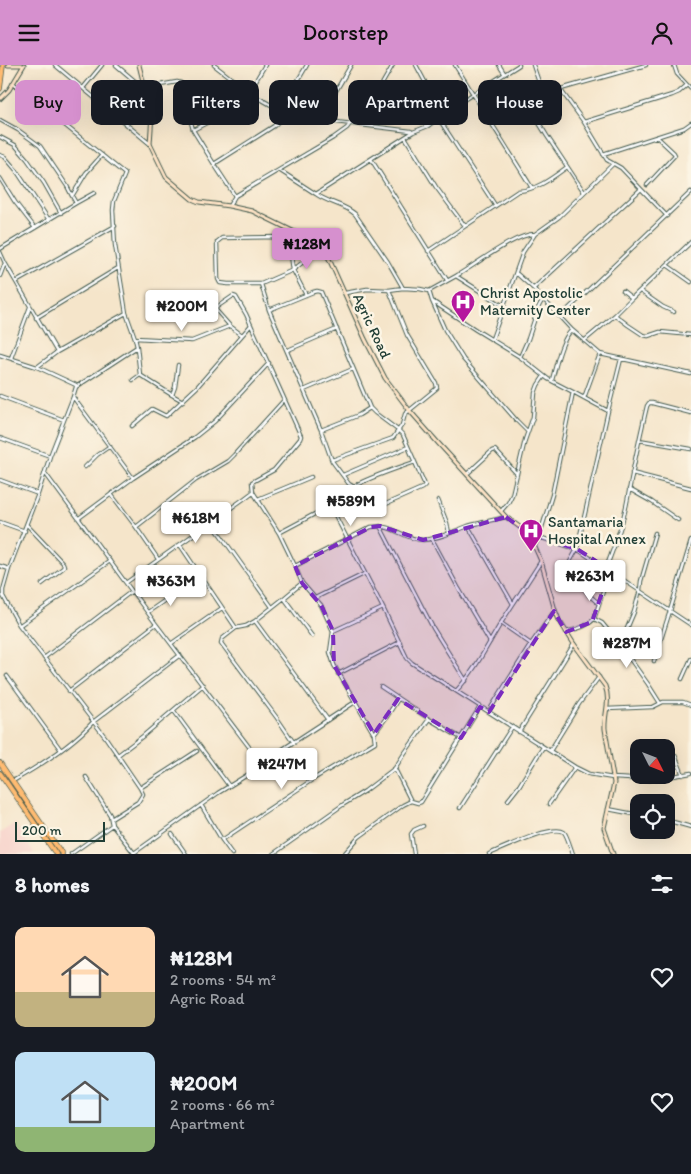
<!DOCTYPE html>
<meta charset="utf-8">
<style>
:root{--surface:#171b24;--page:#242831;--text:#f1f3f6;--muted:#9ea1a6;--accent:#d690ce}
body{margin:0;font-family:Itim,sans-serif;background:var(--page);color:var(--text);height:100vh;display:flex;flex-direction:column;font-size:19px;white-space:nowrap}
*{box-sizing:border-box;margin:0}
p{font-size:16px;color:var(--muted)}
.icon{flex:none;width:28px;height:28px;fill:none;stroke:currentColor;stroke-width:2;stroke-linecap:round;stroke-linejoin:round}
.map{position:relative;height:789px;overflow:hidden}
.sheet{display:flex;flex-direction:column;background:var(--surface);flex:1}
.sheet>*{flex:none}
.guide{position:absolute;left:15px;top:15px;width:661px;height:45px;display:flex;gap:10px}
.needle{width:32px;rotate:132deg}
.buttons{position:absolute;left:630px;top:674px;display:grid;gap:10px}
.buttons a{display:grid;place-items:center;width:45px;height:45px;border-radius:10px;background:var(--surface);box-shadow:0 5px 20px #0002;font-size:25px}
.scale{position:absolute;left:15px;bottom:12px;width:90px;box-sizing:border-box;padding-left:5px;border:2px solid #1f3d34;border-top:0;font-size:14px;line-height:18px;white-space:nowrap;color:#1f3d34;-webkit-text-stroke:4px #fcf5e5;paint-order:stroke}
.price{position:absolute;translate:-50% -42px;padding:0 11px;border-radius:5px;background:#fff;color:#222;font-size:16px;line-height:32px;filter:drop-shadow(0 1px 2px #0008)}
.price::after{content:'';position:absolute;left:50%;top:30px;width:15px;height:11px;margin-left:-8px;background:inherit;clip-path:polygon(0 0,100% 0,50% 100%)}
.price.selected{background:var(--accent);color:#111}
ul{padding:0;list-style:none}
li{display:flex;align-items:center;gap:15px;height:125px;padding:0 15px}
li span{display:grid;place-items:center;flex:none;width:140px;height:100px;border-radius:10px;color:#555}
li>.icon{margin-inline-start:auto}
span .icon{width:60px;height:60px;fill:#fffc;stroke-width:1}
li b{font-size:21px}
h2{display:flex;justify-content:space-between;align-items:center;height:60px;padding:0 15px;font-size:21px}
.tag{padding:0 18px;border-radius:10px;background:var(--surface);box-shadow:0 5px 20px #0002;font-size:18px;line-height:45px}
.tag.selected{background:var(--accent);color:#111}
header{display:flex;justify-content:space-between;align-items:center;height:65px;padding:0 15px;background:var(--accent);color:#111;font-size:22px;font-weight:600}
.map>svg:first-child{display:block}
.built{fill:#f7d0c9}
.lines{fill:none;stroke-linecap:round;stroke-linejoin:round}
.street-casing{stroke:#3f564a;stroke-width:4.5}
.secondary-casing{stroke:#3f564a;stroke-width:5}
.primary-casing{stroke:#3f564a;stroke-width:5.5}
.street{stroke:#fff;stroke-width:2.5}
.secondary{stroke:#ffe4c6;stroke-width:3}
.primary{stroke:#ffbb71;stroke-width:4}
.marked{fill:#7b2cbf;fill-opacity:0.2;stroke:#7b2cbf;stroke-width:4;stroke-dasharray:10 6;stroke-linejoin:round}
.labels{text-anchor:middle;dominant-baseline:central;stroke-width:5;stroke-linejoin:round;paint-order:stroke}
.poi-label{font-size:15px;fill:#1f3d34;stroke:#fcf5e5;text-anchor:start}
.street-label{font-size:15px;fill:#1f3d34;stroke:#fcf5e5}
</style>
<header><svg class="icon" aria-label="menu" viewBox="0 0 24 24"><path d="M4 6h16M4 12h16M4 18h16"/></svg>Doorstep<svg class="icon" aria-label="person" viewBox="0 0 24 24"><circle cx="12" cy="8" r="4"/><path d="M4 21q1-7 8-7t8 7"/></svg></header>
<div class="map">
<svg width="691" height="789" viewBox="0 0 691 789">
<rect width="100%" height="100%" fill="#fcf5e5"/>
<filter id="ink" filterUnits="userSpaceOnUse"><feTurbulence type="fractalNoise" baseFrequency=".02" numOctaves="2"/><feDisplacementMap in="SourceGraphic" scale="10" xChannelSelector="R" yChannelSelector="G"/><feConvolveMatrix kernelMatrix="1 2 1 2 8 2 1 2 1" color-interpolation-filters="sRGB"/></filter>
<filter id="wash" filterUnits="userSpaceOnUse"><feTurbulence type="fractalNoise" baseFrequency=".0096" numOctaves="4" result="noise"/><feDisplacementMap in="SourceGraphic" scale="20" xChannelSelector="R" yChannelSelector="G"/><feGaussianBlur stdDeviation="1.12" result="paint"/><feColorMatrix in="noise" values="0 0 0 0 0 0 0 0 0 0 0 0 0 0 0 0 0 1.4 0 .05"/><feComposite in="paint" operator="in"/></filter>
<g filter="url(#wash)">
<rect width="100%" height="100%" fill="#f5e5ca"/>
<path class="built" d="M15,758L34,789H0V768Z"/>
</g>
<g filter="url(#ink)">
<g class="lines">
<defs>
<path id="street" d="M55,0L150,79
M116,0L143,23L177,17L181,18L193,65L214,99L235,131
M214,0L250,28L285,48L319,55L411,66
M455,0L532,123
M499,0L504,8
M533,0L543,29
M674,0L677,9L691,24
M13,18L125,109L114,136L113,145L115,180L126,248L135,273L137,282L140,310L172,330L183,336
M83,23L102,0
M560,24L584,57L607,95L621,103L641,124
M249,27L265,0
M378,27L431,28L416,0
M431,28L441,50
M280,46L307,0
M439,54L495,140
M0,55L18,65L40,81L67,121L72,131
M319,55L351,0
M584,57L672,30L679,27L687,20
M359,59L393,0
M193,65C208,57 241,41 250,28
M0,72L15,80L27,94L44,118L61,148
M405,72L436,122L465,161
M603,89L684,63L691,58
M0,90L5,92L16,105L49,155
M371,94L447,215
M214,99L274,61L282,53L285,48
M279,105L316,129L413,67L428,61L454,41L519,0
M0,113L15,137L35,163
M647,120L675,90L674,88L657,72
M584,127L547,71L528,40L543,29L646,0
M316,129C328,138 344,139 355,149L388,197L403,223
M76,138L94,128
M229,141L235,131L333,73L347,63L350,59
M282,172L287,173L289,175L293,205L261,219H228L220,218L218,214L217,177L222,173Z
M0,184L76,138L72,131L86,108L102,90
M428,186L518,126C537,125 552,113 567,102
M0,187L5,198L57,287
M667,200L691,217
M516,208L534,224L572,265L600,289L691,309
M0,211L5,198
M456,211L505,242
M16,217L115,161
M261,219L269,245L321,365L332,396L349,419L386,439L422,423L425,420L403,370L399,366L375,348L370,343L321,227L317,226L313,227L269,245
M534,223L641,124L667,151
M429,226L432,236L476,265L520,292L548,314L573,327L552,430L539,472L535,480
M640,226L663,242L674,247
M345,228L367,224L389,225L403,223L420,224L429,226C438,221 447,216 456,211C476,200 514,169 535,169
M306,230L293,205L322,182
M632,233L691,177
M432,236L445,265L463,294L517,356L528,367
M215,244L230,261L242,270
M615,250L628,260L643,270L648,271L660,267L691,270
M560,252L691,127
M36,253L118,203
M195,254L214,244L233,231L236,232L246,249L301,371L300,374L274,405L252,417L253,427L279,468L295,501
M135,273L192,276L230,261
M492,274L523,187L535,169L559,152L613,99
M584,276L615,250L632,233L623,226
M288,285L337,264
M0,290L37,302L76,320V322
M520,292L528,274L539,241L543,234
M11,293L30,242
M37,302L57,287L126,248
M133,315L140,310
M552,315C556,301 561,274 572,265
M304,325L353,304
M172,330L175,322L178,300
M0,331L64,355
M73,332L133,413
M584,333L600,289
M608,346L621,294
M132,361L152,344L166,351L197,322L251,260
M321,365L359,350L370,343
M0,373L50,391
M639,375L691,384
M332,395L393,373L402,360L405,349L437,323L436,318L407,270L389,225
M85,402L97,390L110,381
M45,408L156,559L262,699
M632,408L691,423
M467,409L492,386L495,385L517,409
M343,410L408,382
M0,415L38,429
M354,421C373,411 394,404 415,397
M629,424L652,437L678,455
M111,429L136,462L158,494
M258,434L311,412
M438,435L447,458L449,468
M501,446L508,438L512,430L525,375L533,352L535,328L538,320L544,311
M79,453L133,413L195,372L215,356L269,298
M0,457L25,466
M212,458L272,542
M27,460L63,498L64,501L63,503L42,519
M380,461L433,563L466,616
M468,461L513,539
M136,462L196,415L228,396L234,390L284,335
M279,468L326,443H329L333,446L383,543L407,593L412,598L434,612L575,702L589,709L613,713L650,715L691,708
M529,469L577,484L691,560
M432,474L459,524L490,577
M180,480L236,563L222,574L221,578L277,653L294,678
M0,501L9,504
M606,503C615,480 624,456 628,432C633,402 640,371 647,341L649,338H652L691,348
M566,504L577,484L608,346L573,327
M127,517L245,433L253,427
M584,523L589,530L598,538
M284,533L312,571
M315,533L364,509
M148,547L184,522
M594,554L602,558L620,580L634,547L640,525L641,516L655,468
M255,556L328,655
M501,558L531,579
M20,560L110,496
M236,563L246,561L255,556L284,533L302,518L295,501L371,462C393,458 404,475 423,475C439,474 454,466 468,461C481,457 494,455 506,452
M333,566L383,543
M566,567C576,564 587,562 594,554L610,505
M172,578L222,543
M620,580L648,619L660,638
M44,593L132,526
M654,596L670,546L691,476
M338,609L400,577
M7,611L61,685
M682,614L691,594
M381,622L429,654L461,673
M69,626L156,559
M456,626C475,606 487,581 501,558C514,537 528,517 541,496
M607,644L653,642L663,637H683L691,640
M174,646L229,721
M489,646L531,579L555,545
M519,667L574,579
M374,669L386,653L398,634
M550,686L579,639L599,612
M118,690L143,671L203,620
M667,690H675L683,710
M395,704L411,736
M86,712L110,750L112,760L134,788
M13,716C41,700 71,681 93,657L180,590
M140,723L197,686
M508,735L519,721L543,682
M549,739L575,702
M201,740L222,775L315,713L375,677L374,669L334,600L330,587L333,566L321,540L302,518
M460,743L512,662
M608,744L639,750
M111,754L138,737L143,729L140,723L106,673L19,560L3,531V525L9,504L38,429L50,391L73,332L76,322L137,282
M666,755L691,762
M172,769L186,789
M222,775L232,789
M134,788L218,728L252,707L280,686L355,637
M71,789L112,760
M273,789L344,739L365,726L395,703L404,689L429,654
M344,789L359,772L403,740L411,736L418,738L421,737L480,642
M414,789L411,769L414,765L423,761
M489,789C502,784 552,759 564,767C567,770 571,784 573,789"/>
<path id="secondary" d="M8,0H21
M139,0L143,16V23L152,49L150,79L166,112L192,134L199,137L229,141L252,146L315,177L325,185L365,274L385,313L410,346L439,379L506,452L529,469L541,496L555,545L559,555L574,579L605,621C611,636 604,649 605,664L614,718L604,763L613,789
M0,34L9,25L24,0"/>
<path id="primary" d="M0,24L3,0
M0,698L62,789
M0,708L56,789"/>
</defs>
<use href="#street" class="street-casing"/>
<use href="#secondary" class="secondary-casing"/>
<use href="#primary" class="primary-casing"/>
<use href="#street" class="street"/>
<use href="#secondary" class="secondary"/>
<use href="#primary" class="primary"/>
</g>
</g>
<path class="marked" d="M506,452L530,469L577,484L610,505L592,557L566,567L554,546L489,647L480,642L461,673L398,634L374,669L334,600L333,566L321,540L302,518L295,501L371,462L380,461L423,475Z"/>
<defs>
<symbol id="hospital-pin" viewBox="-11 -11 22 30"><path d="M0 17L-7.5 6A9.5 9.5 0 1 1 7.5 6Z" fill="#b5179e" stroke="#fcf5e5"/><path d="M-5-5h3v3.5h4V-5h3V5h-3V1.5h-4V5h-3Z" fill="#fff"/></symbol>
</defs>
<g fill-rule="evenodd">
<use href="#hospital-pin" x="449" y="223" width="28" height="38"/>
<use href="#hospital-pin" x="517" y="452" width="28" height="38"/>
</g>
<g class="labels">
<g class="poi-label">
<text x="480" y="228">Christ Apostolic<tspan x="480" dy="17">Maternity Center</tspan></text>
<text x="548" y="457">Santamaria<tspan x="548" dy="17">Hospital Annex</tspan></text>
</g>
<g class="street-label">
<text transform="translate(372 261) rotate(65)">Agric Road</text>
</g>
</g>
</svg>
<div class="buttons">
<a><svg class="needle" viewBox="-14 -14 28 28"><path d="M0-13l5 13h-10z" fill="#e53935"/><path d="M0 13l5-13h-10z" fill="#9ea1a6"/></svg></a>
<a><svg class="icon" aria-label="locate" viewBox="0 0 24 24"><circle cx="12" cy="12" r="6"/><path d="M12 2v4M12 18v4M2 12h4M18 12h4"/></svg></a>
</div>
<div class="scale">200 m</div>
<b class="price selected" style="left:307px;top:205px">₦128M</b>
<b class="price" style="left:182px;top:267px">₦200M</b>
<b class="price" style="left:351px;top:462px">₦589M</b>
<b class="price" style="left:196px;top:479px">₦618M</b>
<b class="price" style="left:590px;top:537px">₦263M</b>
<b class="price" style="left:171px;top:542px">₦363M</b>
<b class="price" style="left:627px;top:604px">₦287M</b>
<b class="price" style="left:282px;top:725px">₦247M</b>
<div class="guide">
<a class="tag selected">Buy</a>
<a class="tag">Rent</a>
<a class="tag">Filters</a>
<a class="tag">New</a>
<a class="tag">Apartment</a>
<a class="tag">House</a>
</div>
</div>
<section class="sheet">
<h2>8 homes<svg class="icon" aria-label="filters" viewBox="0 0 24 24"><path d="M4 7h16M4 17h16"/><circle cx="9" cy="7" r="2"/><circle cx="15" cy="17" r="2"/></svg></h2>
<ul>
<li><span style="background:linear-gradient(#ffd9b3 65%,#c2b280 0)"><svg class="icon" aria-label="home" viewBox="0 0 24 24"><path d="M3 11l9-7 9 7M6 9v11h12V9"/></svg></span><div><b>₦128M</b><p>2 rooms · 54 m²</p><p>Agric Road</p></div><svg class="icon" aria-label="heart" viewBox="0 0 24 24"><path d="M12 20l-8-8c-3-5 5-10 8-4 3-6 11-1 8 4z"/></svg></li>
<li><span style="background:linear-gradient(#bfe0f5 75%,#8fb573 0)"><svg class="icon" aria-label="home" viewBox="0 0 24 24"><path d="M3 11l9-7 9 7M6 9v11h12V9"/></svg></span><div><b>₦200M</b><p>2 rooms · 66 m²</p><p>Apartment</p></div><svg class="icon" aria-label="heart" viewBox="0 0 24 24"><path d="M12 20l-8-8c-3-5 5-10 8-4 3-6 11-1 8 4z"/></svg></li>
</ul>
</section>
